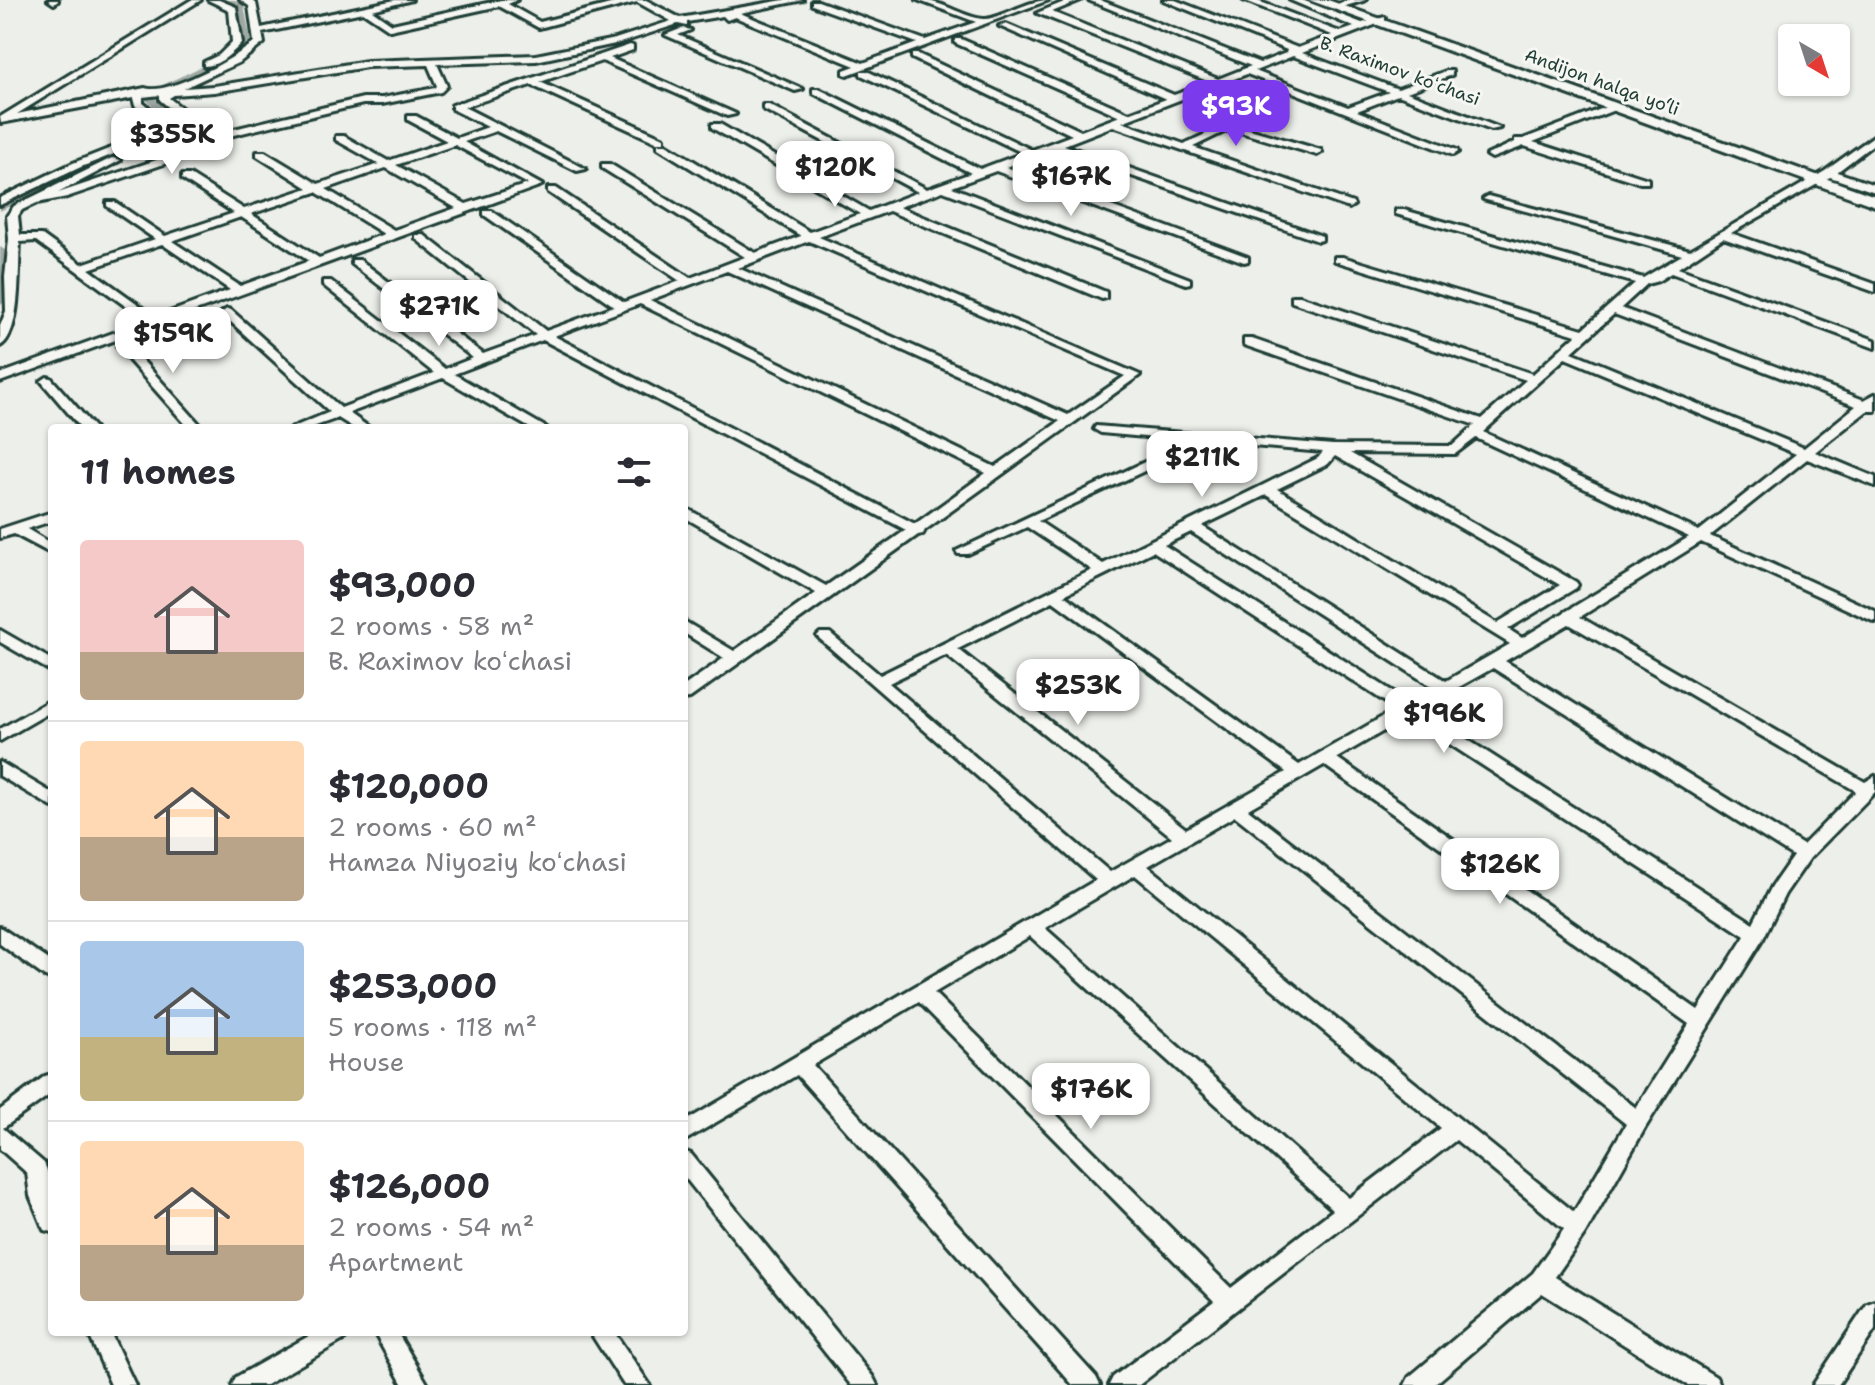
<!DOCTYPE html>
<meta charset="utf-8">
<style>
:root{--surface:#fff;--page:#f7f7f7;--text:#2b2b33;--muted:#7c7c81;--line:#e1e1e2;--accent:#7c3aed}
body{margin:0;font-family:"Shantell Sans",sans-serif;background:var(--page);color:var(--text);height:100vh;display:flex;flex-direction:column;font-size:30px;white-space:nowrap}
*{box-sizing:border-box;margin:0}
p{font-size:26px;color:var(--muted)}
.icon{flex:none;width:44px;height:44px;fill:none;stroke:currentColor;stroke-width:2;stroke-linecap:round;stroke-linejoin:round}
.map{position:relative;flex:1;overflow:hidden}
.side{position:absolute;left:48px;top:424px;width:640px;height:912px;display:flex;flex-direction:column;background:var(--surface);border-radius:8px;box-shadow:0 2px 6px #0004}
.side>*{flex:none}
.needle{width:52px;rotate:141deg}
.controls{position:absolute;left:1778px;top:24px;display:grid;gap:16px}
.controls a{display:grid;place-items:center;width:72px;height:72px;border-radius:8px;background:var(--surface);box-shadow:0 2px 6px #0004;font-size:40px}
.price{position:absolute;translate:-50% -68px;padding:0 18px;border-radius:16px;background:#fff;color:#222;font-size:26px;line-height:52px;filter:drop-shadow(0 2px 4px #0008)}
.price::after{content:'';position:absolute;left:50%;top:48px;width:24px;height:18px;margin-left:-12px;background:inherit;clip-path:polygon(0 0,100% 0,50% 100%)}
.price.active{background:var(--accent);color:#fff}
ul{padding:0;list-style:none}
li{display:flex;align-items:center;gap:24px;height:200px;padding:0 32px}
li+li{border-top:2px solid var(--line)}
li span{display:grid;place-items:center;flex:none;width:224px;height:160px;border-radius:8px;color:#555}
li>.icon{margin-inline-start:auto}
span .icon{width:96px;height:96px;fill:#fffc;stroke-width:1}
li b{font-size:34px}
h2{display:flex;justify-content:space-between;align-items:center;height:96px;padding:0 32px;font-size:34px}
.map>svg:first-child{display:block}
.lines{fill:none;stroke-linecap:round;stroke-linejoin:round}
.canal{fill:#9faaa4;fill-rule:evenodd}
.minor-casing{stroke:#1f3d34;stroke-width:6}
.highway-casing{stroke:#1f3d34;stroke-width:6}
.minor{fill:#f6f6f2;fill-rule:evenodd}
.highway{fill:#f6f6f2;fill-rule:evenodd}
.labels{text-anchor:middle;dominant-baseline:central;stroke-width:6;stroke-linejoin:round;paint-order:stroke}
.far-street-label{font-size:18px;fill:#1f3d34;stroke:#f6f6f2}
</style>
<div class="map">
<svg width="1875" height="1385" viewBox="0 0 1875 1385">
<rect width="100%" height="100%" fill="#edefea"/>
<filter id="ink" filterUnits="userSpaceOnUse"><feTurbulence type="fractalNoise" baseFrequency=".0125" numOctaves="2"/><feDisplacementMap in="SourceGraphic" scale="16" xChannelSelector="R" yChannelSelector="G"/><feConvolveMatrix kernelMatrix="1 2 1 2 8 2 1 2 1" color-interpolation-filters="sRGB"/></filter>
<g filter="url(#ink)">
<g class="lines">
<path class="canal" d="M225,0H235L244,5L251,43L236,57L156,95L154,98L178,118L179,123C168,134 155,145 139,145V141L158,133L171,122L145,99L150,91L230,53L243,42L236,6Z
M101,155L109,157L0,211V204Z
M0,247L5,250V302L0,305Z"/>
<defs>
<path id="minor" d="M48,0H58V1L54,4Z
M191,0H201L17,114L145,88C167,96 236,58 254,42L249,6L240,0H250L256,3L261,28L395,0H412L372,10L392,24L501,0H517L508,4L540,22L626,0H646L680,18L784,0H803L740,13L863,63L917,43L812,5V1H818L925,40L976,22L917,0C942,0 962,17 983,19C999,20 1026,0 1049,0L847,75L844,74V70L855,66L735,17L727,20L723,16L687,22V26L678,24L620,43L536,61L437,64L447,86L441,92L382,104H363L217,139L221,143L220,145L67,197L37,203L22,210L18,216L20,235H42L82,264L155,239L107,206V202H115L165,236L234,213L182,179V175H190L244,209L308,188L257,156V152H265L318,184L379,164L336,140V136H344L388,161L447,141L408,120V116H416L457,138L488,127L452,109V105L630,45L633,46V50L610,58L736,114L727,116L602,61L540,82L664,138V142H656L531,85L464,107L586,169L577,171L496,131L464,142L542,185L0,382V374L146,321L36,241L20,242C18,266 22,335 0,346V326L6,311L5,277L9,239L7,216L14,206L112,158L121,160L58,193L207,143L185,131L148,150H140V146L180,126L179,116L160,100V95L143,97V103L168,122L157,137L81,167L0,205V198L73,163L149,133L157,123L135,106L133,98L1,123L0,117ZM637,2L671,21L615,39L536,55L367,61L214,86L184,88L240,62L264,43L262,33L363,12L390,30L499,6L539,28ZM428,65L437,86L435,88L382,98H363L209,135L190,126L188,113L169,98L174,95L214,92L367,67ZM455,145L528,184L466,204L396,165ZM386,168L456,208L394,230L326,189ZM316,192L384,234L319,258L251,214ZM241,217L309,261L240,286L172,241ZM162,244L230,290L156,317L89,269Z
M208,0H219L236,7L242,43C231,54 219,66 204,66V62L219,55L232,42L229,10Z
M1069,0H1081L1052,12L1218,79L1251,66L1088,0H1100L1260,63L1286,53L1287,50L1163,0H1175L1298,48L1332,35L1243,0H1255L1340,32L1354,27L1290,0H1302L1362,23L1385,17V21L1302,53L1398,89L1446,71H1452V75L1407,92L1500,128L1491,130L1398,95L1357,111L1457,150L1458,152L1453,155L1247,74L1122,122L1184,144L1229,123L1321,150L1322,152L1317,155L1230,129L1193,147L1353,203L1354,205L1349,208L1113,126L1064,145L1322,236V240L1318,241L1054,149L1006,167L1248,257V261L1244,262L996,171L952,187L1190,279V283L1186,284L943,191L899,207L1106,292V298L1102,299L889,211L819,237L1140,375L925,530L923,534L918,535L690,698L684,699V686L724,658L684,633V621L734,651L816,593L684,517V507L826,586L906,530L543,340L454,374L547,428H530L443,378L349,413L370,428H354L338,418L310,428H291L330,412L221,313L227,309L231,310L341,408L434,373L323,285V281H331L445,369L473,358L352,264V260H360L483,354L536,335L416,239V235H424L546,331L614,306L484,215V211H492L624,302L680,281L548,192V188H556L690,278L745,257L602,168V164H610L755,253L801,236L658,148V144H666L810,232L860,214L712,128V124H720L869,211L918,192L763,109V105H769L927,189L971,173L813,93V89H819L980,169L1023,153L861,75V71H867L1032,150L1072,135L912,58V54H918L1081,131L1120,116L955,43V39H961L1129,113L1166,99L999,26L1006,24L1174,95L1210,82L1037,13ZM1293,56L1389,92L1348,107L1255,71ZM809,241L1125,376L1068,415L738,268ZM727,271L1060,421L995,467L650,300ZM640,304L986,473L915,524L554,336Z
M1349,0H1366L1342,7L1338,4Z
M683,28L691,30L678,35L803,89L795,91L665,35Z
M1614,104L1617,105V109L1533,142L1648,179V183H1640L1524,146L1492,158L1487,155L1515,142V139H1523Z
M1875,135V143L1837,172L1875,185V192L1830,177L1731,233L1875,284V292L1723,238L1678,268L1875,340V348L1671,273L1658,281L1647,284L1621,308L1864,400L1875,394V411H1867L1815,452L1875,477V486L1807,459L1710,536L1875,611V622L1701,542L1580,617L1865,782L1875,776V792L1810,858L1785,894L1763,939L1645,1128L1585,1234L1555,1277L1716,1377L1720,1385H1688L1542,1293L1434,1385H1405L1409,1377L1533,1273L1564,1229L1456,1140L1139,1385H1109L1113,1377L1214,1301L919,1002L813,1065L1096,1377L1100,1385H1073L797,1075L684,1141V1122L1096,880L820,639L817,636L820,633H830L880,675L1092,570L1027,527L968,554H958L956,551L1189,441L1101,433L1094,429L1096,426L1333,445L1452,446L1475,425L1244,345V339H1252L1482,419L1526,380L1292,302V296H1300L1533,374L1576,335L1335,261V257H1343L1583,329L1635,283L1396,214V210H1404L1643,278L1682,255L1483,199L1488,196L1690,250L1825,171ZM1614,314L1856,406L1804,448L1572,352ZM1565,358L1796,454L1699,531L1483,432ZM1476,438L1689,537L1522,638L1508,629L1576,588L1578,585L1576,582L1350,453L1455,454ZM1206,442L1323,452L1318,458L1103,564L1038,521ZM1335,456L1560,585L1497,623L1277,489L1328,464ZM1266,495L1510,644L1446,681L1202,526ZM1191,532L1434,688L1409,702L1164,545ZM1153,551L1396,709L1299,765L1064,595ZM1053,601L1286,772L1186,829L958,649ZM1569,624L1856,791L1803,845L1505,661ZM946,655L1172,837L1110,872L889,683ZM1493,668L1793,856L1772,886L1753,923L1420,709ZM1408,717L1745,936L1698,1010L1337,758ZM1324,765L1689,1024L1636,1108L1248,809ZM1235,816L1626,1124L1574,1212L1148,866ZM1135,875L1441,1128L1349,1198L1045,928ZM1030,936L1333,1210L1231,1288L934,993Z
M123,342L127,343L203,428H189L119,349L117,346Z
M47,377L51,378L95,428H81L41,381Z
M52,512V521L27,529L52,544V554L14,534L0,538V529Z
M0,630L52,660V672L0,642Z
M52,699V711L0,741V729Z
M0,762L52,793V807L0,776Z
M0,927L52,962V979L45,977L0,944Z
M52,1074V1093L3,1128L44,1163C54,1183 52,1210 52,1232L44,1230L30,1196L27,1173L0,1149V1110L45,1076Z
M684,1151L691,1154L873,1377L877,1385H851L684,1176Z
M1875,1301V1330L1838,1385H1813L1867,1304Z
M88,1332H110L135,1385H111Z
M316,1332H348L345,1339L266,1385H232L236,1377Z
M374,1332H397L428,1385H403Z
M590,1332H614L650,1385H624Z"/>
<path id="highway" d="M1309,0H1328L1875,196V206Z"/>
</defs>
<use href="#minor" class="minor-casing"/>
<use href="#highway" class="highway-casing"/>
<use href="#minor" class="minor"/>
<use href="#highway" class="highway"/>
</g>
</g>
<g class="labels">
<g class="far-street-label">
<text transform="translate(1400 71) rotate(20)">B. Raximov koʻchasi</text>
<text transform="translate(1602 82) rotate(20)">Andijon halqa yo‘li</text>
</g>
</g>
</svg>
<div class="controls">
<a><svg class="needle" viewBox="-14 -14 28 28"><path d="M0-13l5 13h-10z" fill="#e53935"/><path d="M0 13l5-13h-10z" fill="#7c7c81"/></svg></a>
</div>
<b class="price active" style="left:1236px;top:148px">$93K</b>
<b class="price" style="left:172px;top:176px">$355K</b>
<b class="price" style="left:835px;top:209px">$120K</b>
<b class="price" style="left:1071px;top:218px">$167K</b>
<b class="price" style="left:439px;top:348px">$271K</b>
<b class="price" style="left:173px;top:375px">$159K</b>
<b class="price" style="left:1202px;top:499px">$211K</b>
<b class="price" style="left:1078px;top:727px">$253K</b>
<b class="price" style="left:1444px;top:755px">$196K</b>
<b class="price" style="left:1500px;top:906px">$126K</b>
<b class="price" style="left:1091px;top:1131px">$176K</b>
<section class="side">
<h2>11 homes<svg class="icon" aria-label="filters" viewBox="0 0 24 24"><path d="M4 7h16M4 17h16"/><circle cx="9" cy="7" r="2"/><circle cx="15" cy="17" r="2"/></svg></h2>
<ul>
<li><span style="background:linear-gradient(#f6c9c9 70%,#b9a48a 0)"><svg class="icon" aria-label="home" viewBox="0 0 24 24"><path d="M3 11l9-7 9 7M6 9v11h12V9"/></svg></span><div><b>$93,000</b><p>2 rooms · 58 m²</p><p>B. Raximov koʻchasi</p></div></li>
<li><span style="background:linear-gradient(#ffd9b3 60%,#b9a48a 0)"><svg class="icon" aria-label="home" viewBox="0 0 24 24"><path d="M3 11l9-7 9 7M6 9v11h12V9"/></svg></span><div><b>$120,000</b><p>2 rooms · 60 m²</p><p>Hamza Niyoziy koʻchasi</p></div></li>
<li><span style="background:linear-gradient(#a9c7e8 60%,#c2b280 0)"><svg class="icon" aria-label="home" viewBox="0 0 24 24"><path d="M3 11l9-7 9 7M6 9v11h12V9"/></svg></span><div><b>$253,000</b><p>5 rooms · 118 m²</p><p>House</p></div></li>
<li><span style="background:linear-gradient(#ffd9b3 65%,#b9a48a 0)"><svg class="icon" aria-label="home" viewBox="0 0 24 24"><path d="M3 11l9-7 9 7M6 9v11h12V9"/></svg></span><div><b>$126,000</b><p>2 rooms · 54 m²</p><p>Apartment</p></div></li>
</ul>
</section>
</div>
